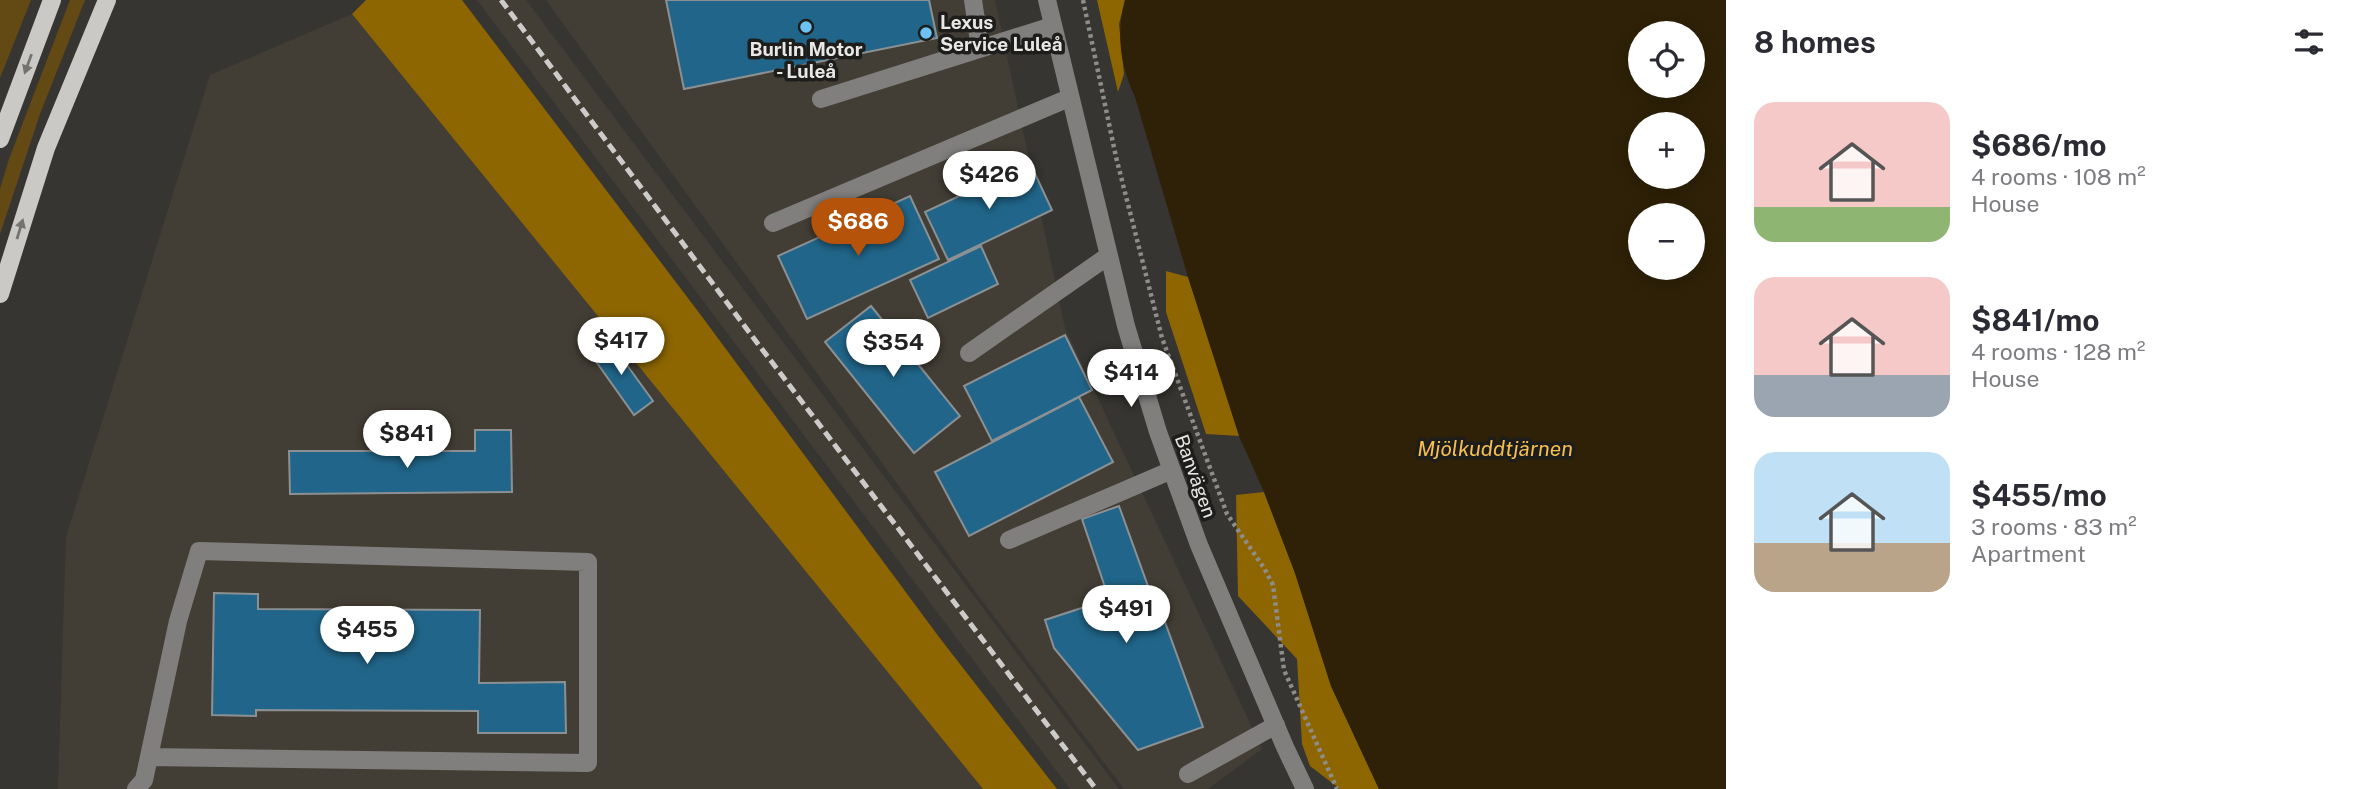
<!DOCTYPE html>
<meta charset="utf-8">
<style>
:root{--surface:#fff;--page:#f2f2f3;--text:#2b2b33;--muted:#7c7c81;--accent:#b45309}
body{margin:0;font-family:"Public Sans",sans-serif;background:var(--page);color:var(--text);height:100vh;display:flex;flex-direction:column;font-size:26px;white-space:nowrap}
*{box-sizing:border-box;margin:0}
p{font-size:23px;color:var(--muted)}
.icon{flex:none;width:38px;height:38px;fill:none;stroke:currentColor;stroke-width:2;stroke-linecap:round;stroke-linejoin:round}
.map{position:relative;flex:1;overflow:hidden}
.panel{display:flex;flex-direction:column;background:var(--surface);width:630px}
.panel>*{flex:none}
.fabs{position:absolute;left:1628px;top:21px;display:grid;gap:14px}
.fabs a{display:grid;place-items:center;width:77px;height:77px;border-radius:50%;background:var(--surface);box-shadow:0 4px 18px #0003;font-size:35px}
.price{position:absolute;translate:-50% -60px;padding:0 16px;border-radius:24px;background:#fff;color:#222;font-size:23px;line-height:46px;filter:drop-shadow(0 2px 4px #0008)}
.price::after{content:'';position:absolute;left:50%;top:42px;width:21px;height:16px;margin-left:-10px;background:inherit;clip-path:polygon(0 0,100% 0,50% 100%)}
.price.current{background:var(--accent);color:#fff}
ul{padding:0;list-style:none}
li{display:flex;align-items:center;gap:21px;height:175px;padding:0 28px}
li span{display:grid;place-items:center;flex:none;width:196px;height:140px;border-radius:21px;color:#555}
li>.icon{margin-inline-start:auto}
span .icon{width:84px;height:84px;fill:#fffc;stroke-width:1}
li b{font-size:30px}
h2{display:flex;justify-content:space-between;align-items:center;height:84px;padding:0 28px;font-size:30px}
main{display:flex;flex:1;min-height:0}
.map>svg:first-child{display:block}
.built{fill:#433e35}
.green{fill:#634a14}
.forest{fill:#8d6601}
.water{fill:#2e2107;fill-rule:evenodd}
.building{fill:#21668a;stroke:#8b9093;stroke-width:2}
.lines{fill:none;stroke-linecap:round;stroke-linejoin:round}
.path{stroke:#8f8d8a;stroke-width:4.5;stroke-dasharray:3.5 3.5;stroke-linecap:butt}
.minor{stroke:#807f7e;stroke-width:18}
.major{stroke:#cbc9c5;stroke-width:18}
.rail{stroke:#cdcbc9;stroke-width:5;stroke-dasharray:10 5;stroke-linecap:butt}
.oneway{fill:#747370}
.poi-dot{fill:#6dc2f3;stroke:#1d1d1b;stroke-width:2.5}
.labels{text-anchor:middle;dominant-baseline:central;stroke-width:7;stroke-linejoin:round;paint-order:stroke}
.poi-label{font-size:19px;font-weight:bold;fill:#eae8e6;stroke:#1d1d1b;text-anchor:start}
.street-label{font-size:19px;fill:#eae8e6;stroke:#1d1d1b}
.water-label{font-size:21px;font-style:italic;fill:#f6bf50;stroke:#1d1d1b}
</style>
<main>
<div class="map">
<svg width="1726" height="789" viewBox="0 0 1726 789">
<rect width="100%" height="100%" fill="#373531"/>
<path class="built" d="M477,0H526L1119,789H1070Z
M546,0H995L1065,328L1262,749L1208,789H1124L975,591Z
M352,14L708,448L983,789H58L66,537L210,75Z"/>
<path class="green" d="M0,0H31L0,78Z
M70,0H85L40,114L0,234V189L9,159Z"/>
<path class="forest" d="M366,0H462L700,314L939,637L1057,789H983L352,14Z
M1097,0H1125L1119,24L1124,74L1118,92Z
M1166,271L1188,277L1240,436L1206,434L1166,312Z
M1264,492L1295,573L1331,686L1379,789H1340L1310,766L1302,744L1297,659L1238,596L1236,495Z"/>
<path class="water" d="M1125,0H1726V789H1379L1331,686L1295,573L1264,492L1239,436L1188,277L1135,97C1120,65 1116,35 1125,0ZM1640,33H1692V86H1640ZM1640,124H1692V177H1640ZM1640,215H1692V268H1640Z"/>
<path class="building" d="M666,0H929L937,38L684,89Z
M1030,163L1052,210L948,260L925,212Z
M910,196L939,259L807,319L778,256Z
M981,246L998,284L928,318L910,280Z
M871,306L960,416L914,453L825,342Z
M1065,335L1092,390L992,441L964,386Z
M608,339L653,401L634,415L590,353Z
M1079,397L1113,462L969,536L935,472Z
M475,430H511L512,492L290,494L289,451H475Z
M1119,506L1149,589L1112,603L1120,613L1157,600L1203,727L1138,750L1054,648L1045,620L1109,599L1082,519Z
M214,593L258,594V609L480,610L479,683L565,682L566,733H478V711L256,710V716L212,715Z"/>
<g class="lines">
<path class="path" d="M1083,0L1116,157L1162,338L1227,514L1264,568L1273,585L1284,670L1337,789"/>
<path class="minor" d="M973,0L980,48
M1047,0L1126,326L1158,432L1199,545L1285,747L1305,789
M821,99L1052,26
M773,223L1069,98
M969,353L1108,256
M1009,540L1172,470
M1188,774L1276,725
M136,789L144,780L178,621L199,551L588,562V763L149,757"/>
<path class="major" d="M0,139L52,0
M0,294L46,148L107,0"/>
<path class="rail" d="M501,0L749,332L1096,789"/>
</g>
<defs><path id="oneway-solid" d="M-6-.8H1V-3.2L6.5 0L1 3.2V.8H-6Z" transform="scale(1.75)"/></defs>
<g class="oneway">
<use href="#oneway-solid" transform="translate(28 64) rotate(110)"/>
<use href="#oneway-solid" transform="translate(20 229) rotate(-73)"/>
</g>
<g class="poi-dot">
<circle cx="806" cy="27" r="7"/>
<circle cx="926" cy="33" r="7"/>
</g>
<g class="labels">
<g class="poi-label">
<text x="940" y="22">Lexus<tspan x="940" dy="22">Service Luleå</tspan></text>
<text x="806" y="49" text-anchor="middle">Burlin Motor<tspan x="806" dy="22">- Luleå</tspan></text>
</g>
<g class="street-label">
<text transform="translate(1196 476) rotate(70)">Banvägen</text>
</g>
<g class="water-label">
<text x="1495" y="448">Mjölkuddtjärnen</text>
</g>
</g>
</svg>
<div class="fabs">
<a><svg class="icon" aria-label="locate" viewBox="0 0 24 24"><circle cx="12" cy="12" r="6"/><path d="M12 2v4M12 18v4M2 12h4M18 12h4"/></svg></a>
<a>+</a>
<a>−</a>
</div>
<b class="price" style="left:989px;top:211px">$426</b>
<b class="price current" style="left:858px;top:258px">$686</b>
<b class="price" style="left:621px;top:377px">$417</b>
<b class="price" style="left:893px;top:379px">$354</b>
<b class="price" style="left:1131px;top:409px">$414</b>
<b class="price" style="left:407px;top:470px">$841</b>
<b class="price" style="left:1126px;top:645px">$491</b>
<b class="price" style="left:367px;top:666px">$455</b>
</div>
<section class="panel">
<h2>8 homes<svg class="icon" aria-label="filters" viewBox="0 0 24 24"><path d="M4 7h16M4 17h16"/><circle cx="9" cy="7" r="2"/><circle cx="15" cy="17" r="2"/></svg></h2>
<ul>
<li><span style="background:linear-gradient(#f6c9c9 75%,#8fb573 0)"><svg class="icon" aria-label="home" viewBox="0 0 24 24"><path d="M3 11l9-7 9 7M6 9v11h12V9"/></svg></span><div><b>$686/mo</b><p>4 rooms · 108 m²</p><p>House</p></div></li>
<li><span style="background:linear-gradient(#f6c9c9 70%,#9aa5b1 0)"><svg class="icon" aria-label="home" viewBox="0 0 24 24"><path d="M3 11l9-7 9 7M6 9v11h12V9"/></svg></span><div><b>$841/mo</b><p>4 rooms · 128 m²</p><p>House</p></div></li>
<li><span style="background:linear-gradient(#bfe0f5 65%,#b9a48a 0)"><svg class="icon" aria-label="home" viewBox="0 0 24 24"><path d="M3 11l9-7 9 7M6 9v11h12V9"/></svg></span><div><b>$455/mo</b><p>3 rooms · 83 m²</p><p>Apartment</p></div></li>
</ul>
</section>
</main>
